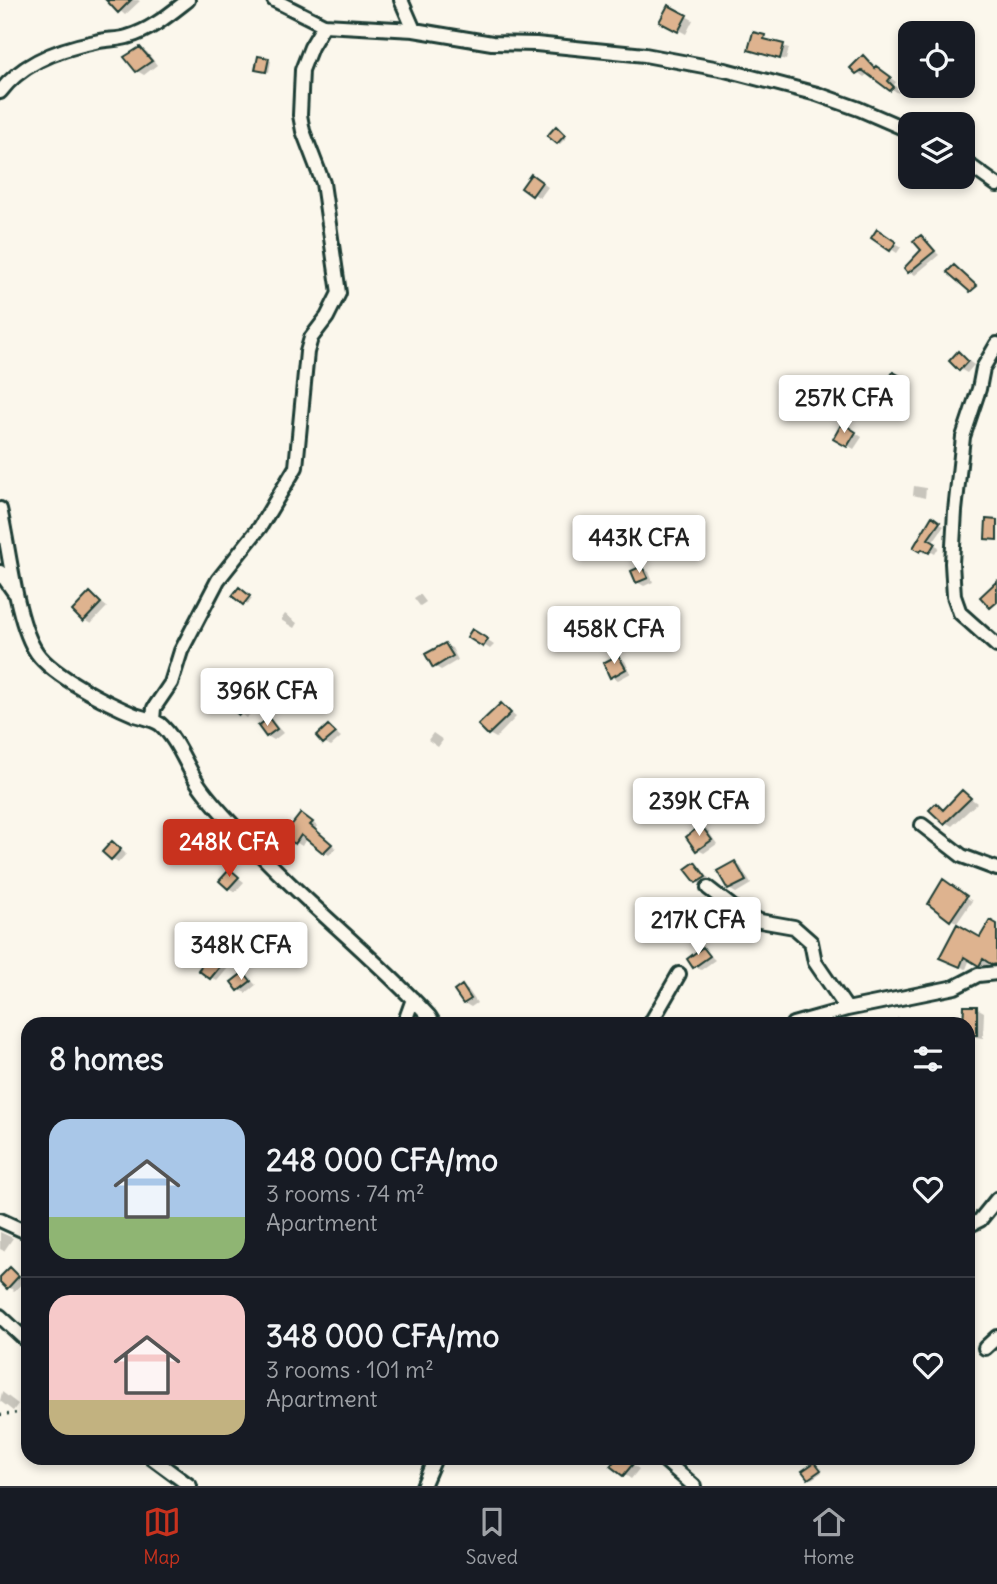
<!DOCTYPE html>
<meta charset="utf-8">
<style>
:root{--surface:#171b24;--page:#20242c;--text:#f1f3f6;--muted:#9ea1a6;--line:#363941;--accent:#c8321e}
body{margin:0;font-family:Delius,sans-serif;background:var(--page);color:var(--text);height:100vh;display:flex;flex-direction:column;font-size:26px;white-space:nowrap}
*{box-sizing:border-box;margin:0}
p{font-size:23px;color:var(--muted)}
.icon{flex:none;width:38px;height:38px;fill:none;stroke:currentColor;stroke-width:2;stroke-linecap:round;stroke-linejoin:round}
.map{position:relative;flex:1;overflow:hidden}
.drawer{position:absolute;left:21px;top:1017px;width:954px;height:448px;display:flex;flex-direction:column;background:var(--surface);border-radius:21px;box-shadow:0 4px 10px #0003}
.drawer>*{flex:none}
.fabs{position:absolute;left:898px;top:21px;display:grid;gap:14px}
.fabs a{display:grid;place-items:center;width:77px;height:77px;border-radius:14px;background:var(--surface);box-shadow:0 4px 10px #0003;font-size:35px}
.price{position:absolute;translate:-50% -60px;padding:0 16px;border-radius:7px;background:#fff;color:#222;font-size:23px;line-height:46px;filter:drop-shadow(0 2px 4px #0008)}
.price::after{content:'';position:absolute;left:50%;top:42px;width:21px;height:16px;margin-left:-10px;background:inherit;clip-path:polygon(0 0,100% 0,50% 100%)}
.price.active{background:var(--accent);color:#fff}
ul{padding:0;list-style:none}
li{display:flex;align-items:center;gap:21px;height:175px;padding:0 28px}
li+li{border-top:2px solid var(--line)}
li span{display:grid;place-items:center;flex:none;width:196px;height:140px;border-radius:21px;color:#555}
li>.icon{margin-inline-start:auto}
span .icon{width:84px;height:84px;fill:#fffc;stroke-width:1}
li b{font-size:30px}
h2{display:flex;justify-content:space-between;align-items:center;height:84px;padding:0 28px;font-size:30px}
.tab-bar{display:flex;justify-content:space-around;align-items:center;height:98px;border-top:2px solid var(--line);background:var(--surface);font-size:19px;color:var(--muted)}
.tab-bar a{display:grid;justify-items:center;gap:4px}
.tab-bar .active{color:var(--accent)}
.map>svg:first-child{display:block}
.shadow{fill:#0003}
.building{fill:#deb38f;stroke:#1f3d34;stroke-width:2}
.lines{fill:none;stroke-linecap:round;stroke-linejoin:round}
.minor-casing{stroke:#1f3d34;stroke-width:18}
.path{stroke:#1f3d34;stroke-width:2.5;stroke-dasharray:2 5;stroke-linecap:butt}
.minor{stroke:#fbf7ec;stroke-width:12}
</style>
<div class="map">
<svg width="997" height="1486" viewBox="0 0 997 1486">
<rect width="100%" height="100%" fill="#fbf7ec"/>
<filter id="ink" filterUnits="userSpaceOnUse"><feTurbulence type="fractalNoise" baseFrequency=".0143" numOctaves="2"/><feDisplacementMap in="SourceGraphic" scale="14" xChannelSelector="R" yChannelSelector="G"/><feConvolveMatrix kernelMatrix="1 2 1 2 8 2 1 2 1" color-interpolation-filters="sRGB"/></filter>
<g filter="url(#ink)">
<path class="shadow" d="M108,0H138L140,1L125,15Z
M669,7L693,20L686,34L662,21Z
M764,37L768,42L789,48L786,60L755,52Z
M140,49L147,52L157,65L144,75L137,71Z
M863,57L896,82L894,85L899,91L898,93L869,73L864,77L852,68Z
M268,60L271,61L269,72L260,71Z
M559,130L567,137L560,144L558,143Z
M538,180L548,187L540,198L524,188Z
M877,231L901,247L897,253L891,249Z
M921,237L939,255L915,275L906,268L923,250Z
M958,353L974,365L967,373L960,369Z
M894,374L909,383L899,400L883,391Z
M843,425L862,437L854,449L835,438Z
M914,486L926,488L925,498L913,495Z
M933,518L944,526L932,543L939,547L935,554L928,550L925,553L916,547Z
M642,568L649,572L653,582L644,586L637,582Z
M240,589L252,599L247,605L235,596Z
M90,594L107,607L91,624L84,620Z
M420,594L426,602L420,606L414,598Z
M285,614L297,623L294,628L281,620Z
M473,631L494,645L490,649L470,636Z
M445,645L452,648L458,660L441,670L434,666Z
M618,657L625,661L631,673L618,680L612,676Z
M247,679L263,692L248,706L253,710L247,718L227,703Z
M501,705L516,717L496,738L489,734Z
M269,720L275,724L283,733L274,740L267,736Z
M329,727L341,737L331,746L324,742Z
M433,733L443,740L438,747L428,740Z
M962,792L977,803L952,826L945,822L936,805L945,811Z
M307,818L317,826L315,830L336,848L329,855L307,837L302,846L286,836Z
M701,828L708,831L717,844L704,853L698,850Z
M119,847L126,854L118,863L112,859Z
M735,863L741,867L751,884L736,893L729,889Z
M695,864L701,868L711,881L704,886L697,882Z
M230,871L244,882L235,892L229,888Z
M949,885L972,901L957,923L930,904Z
M695,912L702,921L692,926L685,917Z
M997,926V964L989,961L986,968L970,959L966,969L947,961Z
M703,949L715,960L701,970L695,966Z
M218,959L228,968L217,981L211,977Z
M244,974L256,985L246,993L239,990Z
M462,987L469,991L477,1003L471,1007L464,1003Z
M966,1008H977L984,1012L983,1038L968,1036Z
M898,1017L905,1021L909,1024H897L895,1022Z
M0,1232L13,1238L4,1251L0,1249Z
M10,1269L25,1281L14,1291L0,1279Z
M2,1392L18,1404L13,1411L0,1401Z
M619,1458H623L639,1469L631,1479L613,1466Z
M815,1464L822,1472L812,1479L809,1477Z"/>
<path class="building" d="M106,0H131L118,13Z
M668,5L687,15L678,32L659,22Z
M753,32L765,35L764,39L784,44L780,59L748,50Z
M140,47L152,61L136,72L124,57Z
M863,55L875,68L876,66L891,77L888,81L894,87L890,91L862,70L856,74L850,68Z
M258,56L269,58L266,72L255,70Z
M556,126L565,135L557,144L547,136Z
M531,174L542,182L532,196L521,188Z
M877,229L896,242L890,251L871,238Z
M921,235L935,251L908,273L904,268L921,250L913,241Z
M954,265L977,286L970,292L947,272Z
M958,351L968,361L959,371L949,361Z
M893,372L904,378L892,398L881,392Z
M842,423L856,432L847,447L833,439Z
M932,516L940,522L928,539L935,543L929,553L922,549L920,552L913,548Z
M986,519L997,520V540L985,539Z
M642,566L648,578L636,583L631,571Z
M997,581V602L990,608L980,597Z
M239,587L250,596L243,605L232,596Z
M90,592L101,603L83,622L72,611Z
M472,629L488,639L483,647L467,637Z
M445,643L453,656L433,668L425,654Z
M618,655L626,669L610,678L603,663Z
M247,677L257,687L243,701L248,705L239,715L225,703Z
M501,703L511,713L488,735L478,725Z
M269,718L277,729L266,737L258,726Z
M328,725L336,733L323,744L316,736Z
M962,790L971,798L944,824L929,810L936,803L943,810Z
M301,813L313,822L310,825L332,844L323,853L301,835L295,844L283,836Z
M701,825L712,840L696,851L686,837Z
M112,841L121,849L111,860L102,852Z
M735,861L746,881L728,890L717,871Z
M695,862L706,877L696,883L685,869Z
M230,869L239,877L228,889L219,881Z
M943,879L967,896L950,921L928,904Z
M990,920L997,924V964L992,965L983,959L979,966L964,957L960,967L939,958L957,924L980,937Z
M703,947L710,956L693,968L687,959Z
M211,954L223,963L210,979L198,970Z
M244,972L251,981L238,991L231,982Z
M462,985L471,999L463,1004L454,991Z
M964,1006H977V1035H968V1024H963Z
M10,1267L19,1276L7,1289L0,1282V1277Z
M617,1458H625L633,1464L623,1476L610,1466Z
M815,1462L821,1470L808,1479L802,1471Z"/>
<g class="lines">
<defs>
<path id="minor" d="M274,0L324,25L414,30L492,43L536,44L645,55L725,70L817,94L859,109L910,131
M401,0L414,30
M0,92C22,63 59,49 95,42C105,39 117,40 127,37C150,31 170,14 188,0
M962,160L997,185
M997,344L983,368L979,389L963,437L955,511L952,563L954,596L960,613L997,646
M0,509C9,547 16,623 37,653C53,676 109,704 135,715C144,718 152,719 160,724C177,739 185,763 197,782C209,801 227,818 242,835C300,899 370,952 429,1016L434,1024
M0,572L14,592
M153,720L154,708L171,683L181,651L218,580L260,527L296,467L307,352L311,338L327,317L339,293L323,183L303,131L300,115L302,70L311,47L324,25
M922,825L962,856L997,869
M708,888L735,909L760,921L794,927L811,942L815,962L847,1009
M404,1024L413,999
M650,1024L679,974
M793,1024L847,1009L955,987L978,975L997,973
M0,1220L22,1230
M968,1226L980,1220L997,1199
M0,1316L28,1342
M985,1348L997,1337
M152,1458L190,1486
M662,1458L694,1486
M423,1486L435,1458"/>
</defs>
<use href="#minor" class="minor-casing"/>
<path class="path" d="M0,1415L28,1412"/>
<use href="#minor" class="minor"/>
</g>
</g>
</svg>
<div class="fabs">
<a><svg class="icon" aria-label="locate" viewBox="0 0 24 24"><circle cx="12" cy="12" r="6"/><path d="M12 2v4M12 18v4M2 12h4M18 12h4"/></svg></a>
<a><svg class="icon" aria-label="layers" viewBox="0 0 24 24"><path d="M12 4l9 5-9 5-9-5zM3 14l9 5 9-5"/></svg></a>
</div>
<b class="price" style="left:844px;top:435px">257K CFA</b>
<b class="price" style="left:639px;top:575px">443K CFA</b>
<b class="price" style="left:614px;top:666px">458K CFA</b>
<b class="price" style="left:267px;top:728px">396K CFA</b>
<b class="price" style="left:699px;top:838px">239K CFA</b>
<b class="price active" style="left:229px;top:879px">248K CFA</b>
<b class="price" style="left:698px;top:957px">217K CFA</b>
<b class="price" style="left:241px;top:982px">348K CFA</b>
<section class="drawer">
<h2>8 homes<svg class="icon" aria-label="filters" viewBox="0 0 24 24"><path d="M4 7h16M4 17h16"/><circle cx="9" cy="7" r="2"/><circle cx="15" cy="17" r="2"/></svg></h2>
<ul>
<li><span style="background:linear-gradient(#a9c7e8 70%,#8fb573 0)"><svg class="icon" aria-label="home" viewBox="0 0 24 24"><path d="M3 11l9-7 9 7M6 9v11h12V9"/></svg></span><div><b>248 000 CFA/mo</b><p>3 rooms · 74 m²</p><p>Apartment</p></div><svg class="icon" aria-label="heart" viewBox="0 0 24 24"><path d="M12 20l-8-8c-3-5 5-10 8-4 3-6 11-1 8 4z"/></svg></li>
<li><span style="background:linear-gradient(#f6c9c9 75%,#c2b280 0)"><svg class="icon" aria-label="home" viewBox="0 0 24 24"><path d="M3 11l9-7 9 7M6 9v11h12V9"/></svg></span><div><b>348 000 CFA/mo</b><p>3 rooms · 101 m²</p><p>Apartment</p></div><svg class="icon" aria-label="heart" viewBox="0 0 24 24"><path d="M12 20l-8-8c-3-5 5-10 8-4 3-6 11-1 8 4z"/></svg></li>
</ul>
</section>
</div>
<nav class="tab-bar">
<a class="active"><svg class="icon" aria-label="map" viewBox="0 0 24 24"><path d="M3 6l6-2 6 2 6-2v14l-6 2-6-2-6 2zM9 4v14M15 6v14"/></svg>Map</a>
<a><svg class="icon" aria-label="saved" viewBox="0 0 24 24"><path d="M7 4h10v16l-5-4-5 4z"/></svg>Saved</a>
<a><svg class="icon" aria-label="home" viewBox="0 0 24 24"><path d="M3 11l9-7 9 7M6 9v11h12V9"/></svg>Home</a>
</nav>
